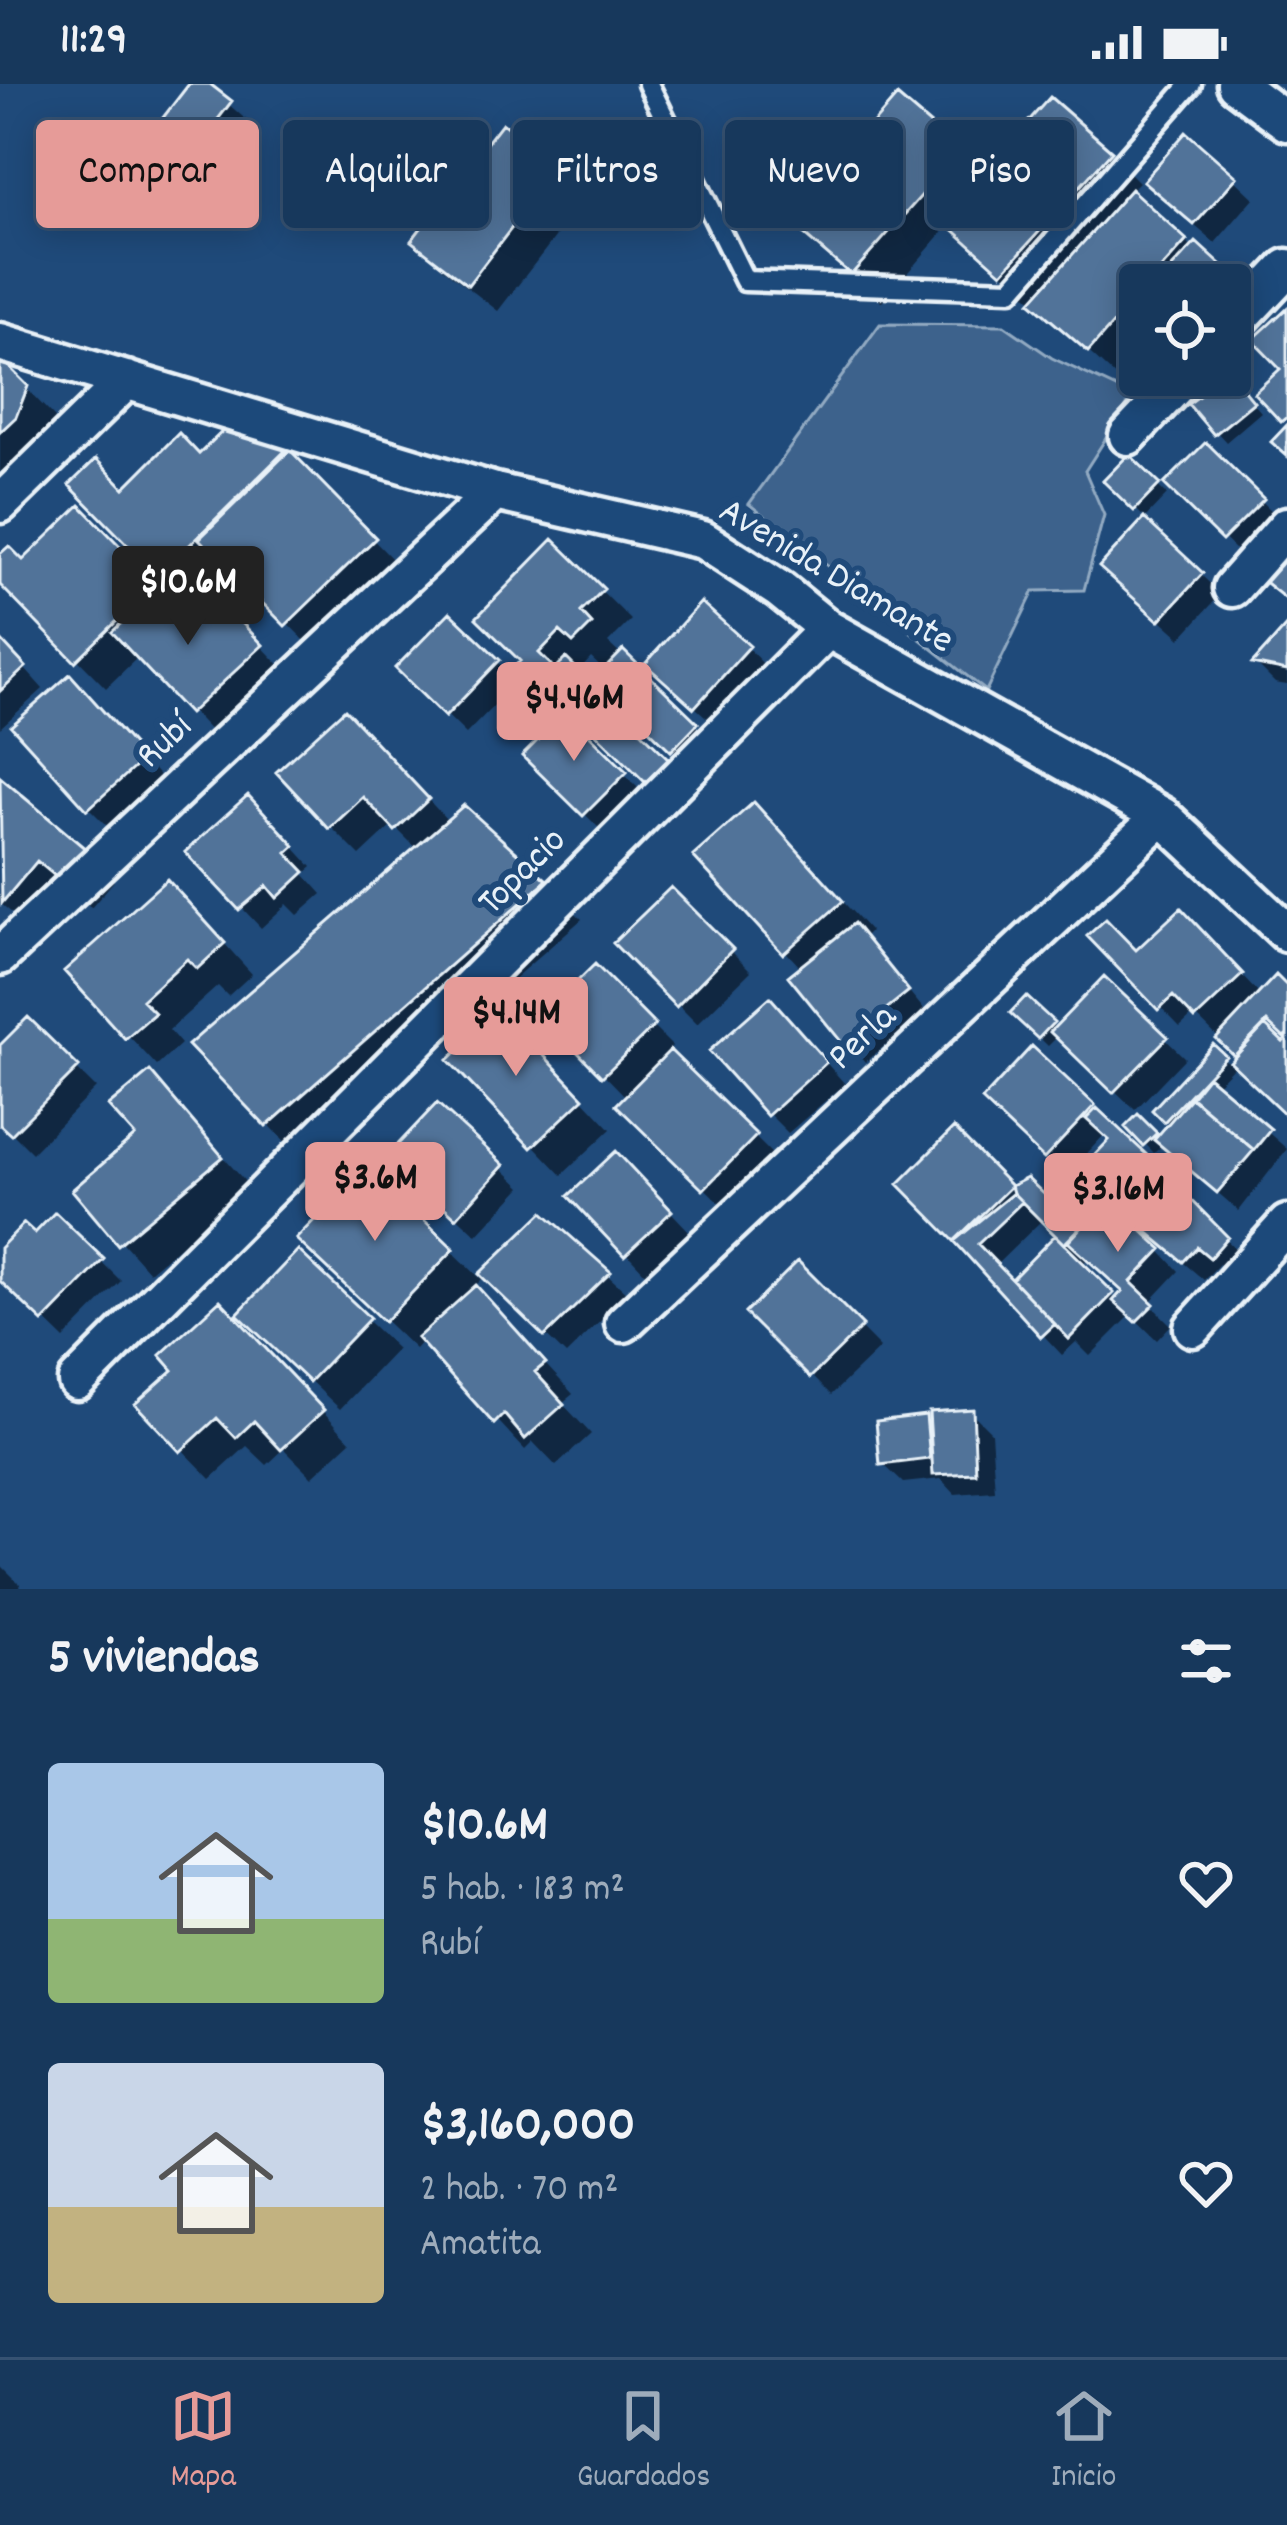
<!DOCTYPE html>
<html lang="es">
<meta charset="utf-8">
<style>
:root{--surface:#17385c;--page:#244365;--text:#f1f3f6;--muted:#9eacbb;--line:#365272;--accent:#e69b98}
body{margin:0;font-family:Dekko,sans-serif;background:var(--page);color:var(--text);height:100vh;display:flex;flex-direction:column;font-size:45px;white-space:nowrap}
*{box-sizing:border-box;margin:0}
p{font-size:39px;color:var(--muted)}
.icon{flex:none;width:66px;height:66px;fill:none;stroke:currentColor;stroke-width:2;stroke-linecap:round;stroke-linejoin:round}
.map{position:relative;height:1505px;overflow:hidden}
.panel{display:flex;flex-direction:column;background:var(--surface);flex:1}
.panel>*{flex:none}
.top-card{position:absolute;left:36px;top:36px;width:1215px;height:108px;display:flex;gap:24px}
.buttons{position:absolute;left:1119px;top:180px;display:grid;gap:24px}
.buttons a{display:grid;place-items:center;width:132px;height:132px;border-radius:12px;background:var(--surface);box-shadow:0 6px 30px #0003,0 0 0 3px var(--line);font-size:60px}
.price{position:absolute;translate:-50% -102px;padding:0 27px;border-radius:12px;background:var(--accent);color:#111;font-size:39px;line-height:78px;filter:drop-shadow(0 3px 6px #0008)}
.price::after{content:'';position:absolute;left:50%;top:72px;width:36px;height:27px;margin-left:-18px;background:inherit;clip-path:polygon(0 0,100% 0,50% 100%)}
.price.current{background:#222;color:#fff}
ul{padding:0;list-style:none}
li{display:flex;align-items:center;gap:36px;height:300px;padding:0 48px}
li span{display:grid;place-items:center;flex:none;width:336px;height:240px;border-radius:12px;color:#555}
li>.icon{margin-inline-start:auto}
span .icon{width:144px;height:144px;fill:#fffc;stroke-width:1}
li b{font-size:51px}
h2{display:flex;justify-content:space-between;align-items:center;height:144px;padding:0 48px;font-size:51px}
.tag{padding:0 42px;border-radius:12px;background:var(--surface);box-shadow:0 6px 30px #0003,0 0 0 3px var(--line);font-size:42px;line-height:108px}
.tag.current{background:var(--accent);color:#111}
.status{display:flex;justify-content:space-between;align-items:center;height:84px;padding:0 60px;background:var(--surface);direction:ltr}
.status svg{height:33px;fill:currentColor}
.tabs{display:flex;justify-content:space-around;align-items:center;height:168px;border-top:3px solid var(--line);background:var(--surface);font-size:33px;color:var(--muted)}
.tabs a{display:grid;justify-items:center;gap:6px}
.tabs .current{color:var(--accent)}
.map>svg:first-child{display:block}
.green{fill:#3c628c;stroke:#92aac2;stroke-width:3}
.shadow{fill:#0007;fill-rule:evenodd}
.building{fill:#517399;stroke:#e8f1f8;stroke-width:3}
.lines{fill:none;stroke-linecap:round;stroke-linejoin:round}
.lane-casing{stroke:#e8f1f8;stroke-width:27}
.street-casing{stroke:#e8f1f8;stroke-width:45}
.lane{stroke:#1f4a7a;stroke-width:18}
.street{stroke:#1f4a7a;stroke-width:36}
.labels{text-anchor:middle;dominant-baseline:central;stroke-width:12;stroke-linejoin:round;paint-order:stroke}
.street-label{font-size:39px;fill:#e8f1f8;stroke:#1f4a7a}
</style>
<div class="status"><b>11:29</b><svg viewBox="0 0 49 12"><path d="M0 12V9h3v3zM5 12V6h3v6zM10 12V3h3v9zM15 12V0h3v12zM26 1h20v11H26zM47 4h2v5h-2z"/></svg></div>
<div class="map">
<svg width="1287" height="1505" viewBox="0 0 1287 1505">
<rect width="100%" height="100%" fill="#1f4a7a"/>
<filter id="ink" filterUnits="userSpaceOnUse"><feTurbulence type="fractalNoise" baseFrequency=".00833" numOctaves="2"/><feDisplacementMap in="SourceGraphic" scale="24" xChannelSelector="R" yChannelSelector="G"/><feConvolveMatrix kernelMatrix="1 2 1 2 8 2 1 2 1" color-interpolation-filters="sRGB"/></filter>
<g filter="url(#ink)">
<path class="green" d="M880,240L1004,241L1052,274L1133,312L1085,387L1104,431L1084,506L1034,507L986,607L749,420Z"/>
<path class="shadow" d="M193,0H205L250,39L181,128L128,83Z
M959,69L982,93L1110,69L1139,98L1129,108L1260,223L1230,255V201H1140V271L1118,295L950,140L882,218L792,136Z
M557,84L586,113L498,227L444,185L415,156Z
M362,88L382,107L352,140L321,112Z
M1234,95L1254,114L1215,159L1166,117Z
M0,277L55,334L45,362L0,434Z
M1237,300L1261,328L1226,358L1192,321Z
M229,344L286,367L402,485L317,569L229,480L189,519L73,401L124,408L199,374Z
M1206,362L1282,437L1244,474L1169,400Z
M1129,374L1167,411L1145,434L1107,397Z
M80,425L185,531L252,552L290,592L220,657L139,572L106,604L0,497V475L23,480Z
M553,459L631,536L608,559L716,660L692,684L600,594L606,588L591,574L577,589L695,705L676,724L570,619L557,633L519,596L466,650L399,584L450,532L511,591L524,577Z
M1201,491L1221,510L1181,554L1123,502Z
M1287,545V601L1275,599L1256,580Z
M0,557L43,605L0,644Z
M748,564L767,584L715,641L668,599Z
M99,623L171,705L118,753L89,724Z
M566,632L644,710L604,749L526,672Z
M374,658L449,738L464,725L582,835L305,1078L192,961L417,765L393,741L360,772L331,743Z
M0,697L114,797L91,824L67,804L32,846L0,819Z
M267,734L312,783L304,790L322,810L298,831L287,820L261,844L189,768Z
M782,751L870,847L864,853L926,928L865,978L792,893L802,885L697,772Z
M671,807L751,887L697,940L617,860Z
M196,828L252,890L228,912L218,902L169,946L181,960L157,982L69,888Z
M1181,828L1261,912L1287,906V952L1270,937L1264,944L1283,962L1287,958V1029L1236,980L1215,1002L1287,1065L1239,1127L1163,1061L1154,1069L1129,1043L1138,1034L1159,1056L1171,1041L1156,1026L1213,965L1231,981L1238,973L1194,930L1180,943L1092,852L1136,870Z
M595,885L672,962L668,967L774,1072L724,1123L620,1021L627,1014L547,932Z
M1104,896L1185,974L1135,1026L1058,952L1048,962L1014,929L1026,916L1057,945Z
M28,937L96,1004L32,1069L0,1037V965Z
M789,937L845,1000L788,1049L769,1030Z
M530,959L611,1045L562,1091L452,976Z
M1032,966L1246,1175L1231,1191L1219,1180L1204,1196L1153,1153L1150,1156L1179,1187L1149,1219L1171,1241L1157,1256L1131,1231L1090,1272L1076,1258L1062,1271L902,1101L954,1048L1010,1105L1027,1098L1066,1135L1097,1103L1113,1057L1105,1050L1066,1092L1005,1035ZM1043,1135L1060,1151L1012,1199L996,1181ZM1088,1174L1125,1208L1117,1217L1082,1181Z
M150,991L250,1103L149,1188L76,1106L139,1053Z
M437,1024L522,1103L477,1151L412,1091Z
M636,1091L690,1148L646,1190L573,1112Z
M55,1132L121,1197L64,1255L0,1193V1168L35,1153Z
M543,1132L628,1210L566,1271L485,1192L474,1203L573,1310L562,1319L591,1350L556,1382L533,1358L525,1366L423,1256L415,1265L329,1183L452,1167L480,1194Z
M298,1170L397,1265L340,1325L270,1259Z
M798,1181L880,1264L831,1311L750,1229Z
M249,1249L351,1357L312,1393L284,1365L267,1381L247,1362L211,1395L139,1321L177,1286Z
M971,1328L991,1348L995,1407L955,1410L941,1395L903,1399L883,1380L925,1334L933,1342Z
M0,1480L20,1500L21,1505H0Z"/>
<path class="building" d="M189,0H210L232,17L160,111L124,84Z
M897,12L961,67L851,191L788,137Z
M1050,13L1112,67L1002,189L941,135Z
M502,39L559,82L468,201L411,157Z
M1186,48L1237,93L1194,141L1143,97Z
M331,55L364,86L331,123L297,93Z
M1131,105L1187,156L1147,201H1140V209L1088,268L1030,218Z
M1196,158L1243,201L1230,215V201H1156Z
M1287,224V333L1281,338L1254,309L1280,285L1252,256Z
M0,274L28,302L16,333L0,348Z
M1230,289L1254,318L1214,351L1188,320Z
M229,341L288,364L158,492L69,401L96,375L124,404L179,349L199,370Z
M1287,341V372L1271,358Z
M1206,358L1264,415L1222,457L1164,400Z
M290,366L376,454L285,542L199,455Z
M1129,370L1160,400L1134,427L1103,397Z
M80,421L156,499L75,578L0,501V470L9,462L23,476Z
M1144,434L1203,489L1159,537L1099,483Z
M553,455L604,505L581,528L592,540L573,559L560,547L539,569L551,581L526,606L508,589L520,577L476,534Z
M1287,456V516L1257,492Z
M152,510L177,537L196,519L209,533L223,519L263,561L189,630L112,548Z
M701,518L750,562L694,624L645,580Z
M450,528L500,576L445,633L395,584Z
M1287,541V587L1252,580Z
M0,555L26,583L0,607Z
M623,566L698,639L671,667L596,594Z
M566,574L677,683L654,707L543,597Z
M70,590L145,674L87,726L11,642Z
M345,625L429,715L395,747L363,713L329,745L276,688Z
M566,628L627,688L583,732L522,672Z
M0,693L87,766L61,797L37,777L2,819Z
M248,711L295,762L287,769L305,788L277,814L267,802L239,826L185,768Z
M754,718L843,817L783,870L693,772Z
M464,721L547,796L266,1043L188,961Z
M167,795L225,859L197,885L187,875L142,916L155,929L125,955L64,887Z
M671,803L733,865L676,923L613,859Z
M1181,824L1243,890L1195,935L1173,912L1158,926L1087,852L1106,835L1136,866Z
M854,839L909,907L843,960L788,892Z
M595,880L655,941L602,993L542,932Z
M1276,891L1287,902V951L1284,954L1267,938L1234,972L1216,955Z
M1104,892L1168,953L1113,1009L1050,948Z
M1026,912L1054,938L1038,955L1010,929Z
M770,913L827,978L767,1032L709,967Z
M501,926L584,1014L531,1064L448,976Z
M28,933L79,983L11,1051L0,1041V961Z
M1265,941L1283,958L1287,953V1032L1230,978Z
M1213,960L1226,972L1164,1038L1152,1026Z
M1032,962L1095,1021L1044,1075L982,1016Z
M670,966L757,1051L703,1106L616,1021Z
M150,987L223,1073L118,1161L72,1106L135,1052L108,1022Z
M1208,992L1271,1045L1254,1066L1191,1013Z
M1191,1013L1254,1066L1217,1109L1154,1056Z
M437,1019L504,1081L456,1134L388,1071Z
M1097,1024L1148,1072L1108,1115L1078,1089L1109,1056L1086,1035Z
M1138,1030L1157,1049L1143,1062L1125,1043Z
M954,1044L1011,1102L954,1157L898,1100Z
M616,1067L672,1127L624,1172L568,1112Z
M1148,1072L1228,1153L1210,1174L1197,1163L1183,1178L1108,1115Z
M367,1081L454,1165L384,1238L296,1155Z
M1027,1094L1066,1131L1094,1102L1108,1115L1064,1160L1013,1109L1011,1102Z
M1013,1109L1022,1118L978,1160L1055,1240L1041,1253L954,1157Z
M1108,1116L1162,1165L1131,1198L1154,1220L1136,1238L1113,1217L1122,1207L1068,1158Z
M55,1128L104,1175L43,1238L0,1197V1164L24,1139L35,1149Z
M543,1128L611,1188L544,1253L479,1190Z
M1055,1151L1114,1209L1069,1255L1012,1195Z
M298,1166L370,1234L309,1298L237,1230Z
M798,1177L863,1242L810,1294L745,1229Z
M476,1201L546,1279L535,1288L564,1320L525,1355L504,1330L494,1340L417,1254Z
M220,1216L324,1326L281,1366L254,1337L236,1354L217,1334L180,1368L135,1320L173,1286L160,1271Z
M973,1325L976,1389L933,1391L929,1328Z
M926,1331L930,1375L880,1381L876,1337Z"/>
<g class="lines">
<defs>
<path id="lane" d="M648,0L745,197L1011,206L1191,0"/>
<path id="street" d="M1236,0L1287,38
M1230,244L1287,184
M0,258L495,408L703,456L780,506L828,545L1162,732L1287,849
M1128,352L1186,291
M0,420L127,296
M1232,504L1287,442
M0,872L495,408
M624,1239L1162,732
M1193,1244L1287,1140
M77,1297L828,545"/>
</defs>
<use href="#lane" class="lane-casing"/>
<use href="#street" class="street-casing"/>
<use href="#lane" class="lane"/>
<use href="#street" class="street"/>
</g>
</g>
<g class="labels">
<g class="street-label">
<text transform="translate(835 494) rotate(31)">Avenida Diamante</text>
<text transform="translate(166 659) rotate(-43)">Rubí</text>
<text transform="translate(524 789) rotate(-45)">Topacio</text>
<text transform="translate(864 955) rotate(-43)">Perla</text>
</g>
</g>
</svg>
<div class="buttons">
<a><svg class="icon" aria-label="locate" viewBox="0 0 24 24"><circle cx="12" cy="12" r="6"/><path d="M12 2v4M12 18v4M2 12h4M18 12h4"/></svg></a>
</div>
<b class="price current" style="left:188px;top:564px">$10.6M</b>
<b class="price" style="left:574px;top:680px">$4.46M</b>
<b class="price" style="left:516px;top:995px">$4.14M</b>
<b class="price" style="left:375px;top:1160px">$3.6M</b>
<b class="price" style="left:1118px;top:1171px">$3.16M</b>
<div class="top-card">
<a class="tag current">Comprar</a>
<a class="tag">Alquilar</a>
<a class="tag">Filtros</a>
<a class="tag">Nuevo</a>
<a class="tag">Piso</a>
</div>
</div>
<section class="panel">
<h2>5 viviendas<svg class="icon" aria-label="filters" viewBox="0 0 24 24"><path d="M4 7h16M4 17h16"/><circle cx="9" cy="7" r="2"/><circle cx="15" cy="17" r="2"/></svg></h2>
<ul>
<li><span style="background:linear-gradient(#a9c7e8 65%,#8fb573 0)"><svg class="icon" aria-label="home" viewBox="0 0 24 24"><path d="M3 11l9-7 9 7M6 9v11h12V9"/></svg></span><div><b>$10.6M</b><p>5 hab. · 183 m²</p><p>Rubí</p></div><svg class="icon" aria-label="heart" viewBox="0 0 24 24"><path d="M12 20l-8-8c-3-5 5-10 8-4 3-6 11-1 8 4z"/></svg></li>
<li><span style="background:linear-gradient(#c9d6e8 60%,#c2b280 0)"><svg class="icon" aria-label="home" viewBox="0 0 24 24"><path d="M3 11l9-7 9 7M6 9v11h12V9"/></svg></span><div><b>$3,160,000</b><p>2 hab. · 70 m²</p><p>Amatita</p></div><svg class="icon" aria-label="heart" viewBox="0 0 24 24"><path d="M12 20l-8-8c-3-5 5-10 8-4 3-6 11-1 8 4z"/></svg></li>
</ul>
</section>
<nav class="tabs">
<a class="current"><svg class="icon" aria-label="map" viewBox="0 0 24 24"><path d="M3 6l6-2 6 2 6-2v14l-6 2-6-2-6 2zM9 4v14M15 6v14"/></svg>Mapa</a>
<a><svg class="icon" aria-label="saved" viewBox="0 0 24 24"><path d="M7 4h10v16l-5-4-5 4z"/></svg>Guardados</a>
<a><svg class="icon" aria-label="home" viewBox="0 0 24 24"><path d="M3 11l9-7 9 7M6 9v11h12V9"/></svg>Inicio</a>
</nav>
